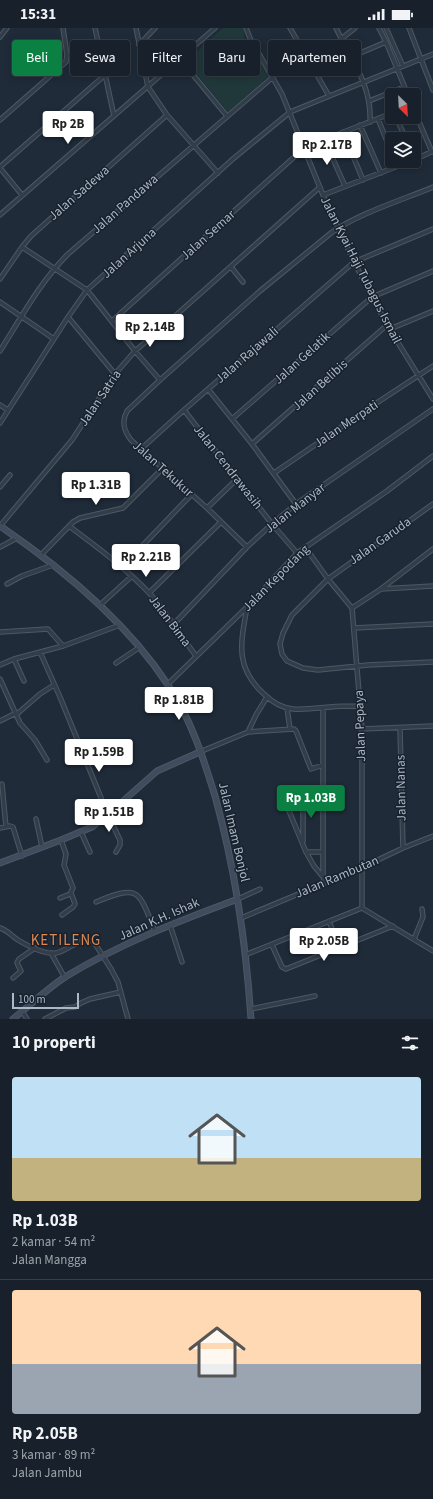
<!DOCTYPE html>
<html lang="id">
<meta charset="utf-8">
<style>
:root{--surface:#17202b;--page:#242d37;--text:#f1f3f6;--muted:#9ea3a9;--line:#363e47;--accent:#0b8043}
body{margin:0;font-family:"Source Sans 3",sans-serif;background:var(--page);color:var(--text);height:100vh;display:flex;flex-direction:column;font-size:15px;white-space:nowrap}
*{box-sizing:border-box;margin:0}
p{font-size:13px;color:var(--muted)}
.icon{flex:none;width:22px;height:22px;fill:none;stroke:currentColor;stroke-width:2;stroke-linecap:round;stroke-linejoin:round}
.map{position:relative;height:991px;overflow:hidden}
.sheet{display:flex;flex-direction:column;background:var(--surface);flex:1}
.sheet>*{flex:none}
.banner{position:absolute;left:12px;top:12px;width:409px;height:36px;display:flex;gap:8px}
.needle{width:26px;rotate:156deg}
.tools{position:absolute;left:385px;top:60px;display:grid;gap:8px}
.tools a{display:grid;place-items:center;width:36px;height:36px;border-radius:4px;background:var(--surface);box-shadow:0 2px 10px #0003,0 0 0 1px var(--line);font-size:20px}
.scale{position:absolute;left:12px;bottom:10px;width:67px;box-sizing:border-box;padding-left:4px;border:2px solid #adb8c6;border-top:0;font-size:11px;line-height:14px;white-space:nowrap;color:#adb8c6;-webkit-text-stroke:3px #18222e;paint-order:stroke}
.price{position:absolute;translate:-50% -34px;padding:0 9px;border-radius:4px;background:#fff;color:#222;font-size:13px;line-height:26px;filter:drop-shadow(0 1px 2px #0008)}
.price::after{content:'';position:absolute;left:50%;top:24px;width:12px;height:9px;margin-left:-6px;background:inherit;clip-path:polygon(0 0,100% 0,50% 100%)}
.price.current{background:var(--accent);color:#fff}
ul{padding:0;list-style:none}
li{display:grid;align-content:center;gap:8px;height:212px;padding:0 12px}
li+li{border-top:1px solid var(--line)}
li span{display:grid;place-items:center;height:124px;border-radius:4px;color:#555}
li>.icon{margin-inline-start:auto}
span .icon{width:72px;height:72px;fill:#fffc;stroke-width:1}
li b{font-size:17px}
h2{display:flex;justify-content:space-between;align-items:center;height:48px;padding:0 12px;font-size:17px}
.chip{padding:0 14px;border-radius:4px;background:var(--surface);box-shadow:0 2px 10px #0003,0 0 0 1px var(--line);font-size:14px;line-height:36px}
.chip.current{background:var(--accent);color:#fff}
.status{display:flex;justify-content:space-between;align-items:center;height:28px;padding:0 20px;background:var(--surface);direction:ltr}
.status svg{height:11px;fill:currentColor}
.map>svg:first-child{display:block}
.green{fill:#21383a}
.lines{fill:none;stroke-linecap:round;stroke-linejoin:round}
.street-casing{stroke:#4d5864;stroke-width:5.5}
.secondary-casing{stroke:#4d5864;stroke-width:7}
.street{stroke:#323d4a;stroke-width:3.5}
.secondary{stroke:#404c5d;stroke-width:5}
.labels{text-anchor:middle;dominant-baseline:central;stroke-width:3;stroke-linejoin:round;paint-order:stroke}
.street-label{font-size:13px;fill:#adb8c6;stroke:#18222e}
.quarter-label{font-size:15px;letter-spacing:1px;fill:#db8853;stroke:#18222e}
</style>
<div class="status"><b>15:31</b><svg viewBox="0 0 49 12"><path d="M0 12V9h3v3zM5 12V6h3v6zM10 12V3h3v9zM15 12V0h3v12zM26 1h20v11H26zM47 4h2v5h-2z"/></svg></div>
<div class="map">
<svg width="433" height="991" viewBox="0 0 433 991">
<rect width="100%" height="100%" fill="#1f2b39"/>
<path class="green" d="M223,0H243L245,11L270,47L228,84L186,33Z"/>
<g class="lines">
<defs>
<path id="street" d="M95,0L114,88
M136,0L148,59L167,87L218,145
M246,0L250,10L282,66L323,167L354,234L387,297L433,371
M290,0L329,68
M336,0C351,31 372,57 370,94
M386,0L403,38
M409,0L433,62
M0,9L7,0
M341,11L355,0
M386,14L408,67
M139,17L155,0
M351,29L386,14L379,0
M179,30L227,88
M369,73L404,59
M414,82L432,124
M396,89L406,111
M378,91L392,126
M0,92L66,34L67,27L63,0
M360,97L381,145
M343,104L363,152
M324,111L345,158
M414,132L433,123
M0,139L105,47
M0,140L22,167
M323,167L411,133
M0,187L215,0
M22,219L87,262L135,323L160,352
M231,239L243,254
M0,251L22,219L31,208L167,87
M0,274L54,311
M68,289L115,346
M112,293L303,121L321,113L392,85
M390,301L433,283
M0,323C21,290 40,254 68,226L273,49
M208,361L252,416L296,476
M0,377L8,382
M184,382L272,496L297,525
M232,391L372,269L433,243
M0,395L68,289L87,262L234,130L290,84L433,26
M252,416L387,297
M141,421L184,382L354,234L433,201
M274,445L372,378L433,338
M0,459L10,447
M433,476L328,551L292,587L283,605L280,616L282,626L287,633L303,640L318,642L368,637L433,634
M207,480L237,451
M0,498L72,412L115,346L135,323L156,305L320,159
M69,498C97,519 126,540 151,567C168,586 181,608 196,628
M0,519L17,510
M247,519L207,480L131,412C124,403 121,394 127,383L160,352L260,263L331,205C357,186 402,172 433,159
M305,519L328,551L352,580
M41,527L73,494L80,490L123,480L162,441
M122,539L192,466
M7,556L22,548L53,537
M381,561L433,558
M149,565L221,494
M100,577L132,548
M247,579C241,614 234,639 264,666C272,674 283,680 293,681C305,682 318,680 330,679C340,678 351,678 361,678
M352,580L362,701V880
M352,580L381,561L433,521
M173,597L247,519L272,496L296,476L433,381
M354,600L433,596
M1,604L48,601L63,618
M40,624L60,669L108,787L120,812V817L116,824
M14,631L24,653
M116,635L140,619
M0,637L14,631L63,618L120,597
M0,651L20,695L35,712L47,732
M168,656L247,579L297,525L387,463L433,428
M287,680L290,701
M323,680V849L325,855
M17,686L40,666L54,657
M0,693L16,685
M400,700L403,820
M362,701L433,698
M248,704L256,687L267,669
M202,723L248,704L294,701L296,703L311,741L323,737
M2,756L6,799
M303,768V813
M36,791L42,819
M0,800L10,798L13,799L22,828
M81,804L90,824
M306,824H323
M323,849L314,838L306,824L289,783C289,769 312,763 323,759
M60,870L70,866L73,860L64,837L66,826L61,812
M238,871L260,861
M96,874C140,856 138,862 155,903
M362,880L433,923
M62,887L73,879L75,876L71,865
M241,890L363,839L403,820L433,808
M329,893L339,920
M170,897L182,934
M0,900C7,902 12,908 18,912C28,918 44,927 56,925C68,923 82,907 94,914L111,941L118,954L128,991
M414,911L423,889L422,881
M272,917L282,939L286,941L393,898
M51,925L65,950
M245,927L362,880
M13,950L21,943L17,935L19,931L35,920
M251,981L315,968
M22,983L27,991
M45,991L66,980L75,979L81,975L90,971L121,964"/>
<path id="secondary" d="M0,498C63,541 126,593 168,657C191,691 203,729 215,768C235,840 246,916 251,991
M0,835L61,812L92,799L122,774L157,743L202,723
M13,991C30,977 47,961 65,949C119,916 179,893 238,871"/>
</defs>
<use href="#street" class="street-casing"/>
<use href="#secondary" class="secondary-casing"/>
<use href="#street" class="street"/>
<use href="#secondary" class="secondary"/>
</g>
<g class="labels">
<g class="street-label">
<text transform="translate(79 165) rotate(-41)">Jalan Sadewa</text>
<text transform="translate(125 176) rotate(-41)">Jalan Pandawa</text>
<text transform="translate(208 207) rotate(-42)">Jalan Semar</text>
<text transform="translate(129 225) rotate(-42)">Jalan Arjuna</text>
<text transform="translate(361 242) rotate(63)">Jalan Kyai Haji Tubagus Ismail</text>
<text transform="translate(247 327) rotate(-41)">Jalan Rajawali</text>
<text transform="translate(302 330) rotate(-42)">Jalan Gelatik</text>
<text transform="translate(320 357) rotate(-42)">Jalan Belibis</text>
<text transform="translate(100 370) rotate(-56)">Jalan Satria</text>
<text transform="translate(346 396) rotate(-34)">Jalan Merpati</text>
<text transform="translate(228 439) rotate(52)">Jalan Cendrawasih</text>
<text transform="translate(163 441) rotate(42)">Jalan Tekukur</text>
<text transform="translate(295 480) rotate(-38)">Jalan Manyar</text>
<text transform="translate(380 513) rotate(-35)">Jalan Garuda</text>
<text transform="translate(276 550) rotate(-45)">Jalan Kepodang</text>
<text transform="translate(170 593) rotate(53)">Jalan Bima</text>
<text transform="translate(360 698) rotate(-92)">Jalan Pepaya</text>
<text transform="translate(401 760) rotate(-91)">Jalan Nanas</text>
<text transform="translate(234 804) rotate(77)">Jalan Imam Bonjol</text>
<text transform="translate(337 849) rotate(-23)">Jalan Rambutan</text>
<text transform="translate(159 891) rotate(-24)">Jalan K.H. Ishak</text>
</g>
<g class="quarter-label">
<text x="66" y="912">KETILENG</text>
</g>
</g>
</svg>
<div class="tools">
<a><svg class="needle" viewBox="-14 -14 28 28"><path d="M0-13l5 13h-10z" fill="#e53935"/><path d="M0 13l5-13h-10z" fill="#9ea3a9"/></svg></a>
<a><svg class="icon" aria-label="layers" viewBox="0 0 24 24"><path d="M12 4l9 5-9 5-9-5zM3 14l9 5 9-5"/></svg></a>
</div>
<div class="scale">100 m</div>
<b class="price" style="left:68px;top:117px">Rp 2B</b>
<b class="price" style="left:327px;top:138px">Rp 2.17B</b>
<b class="price" style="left:150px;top:320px">Rp 2.14B</b>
<b class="price" style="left:96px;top:478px">Rp 1.31B</b>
<b class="price" style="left:146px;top:550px">Rp 2.21B</b>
<b class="price" style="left:179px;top:693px">Rp 1.81B</b>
<b class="price" style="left:99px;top:745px">Rp 1.59B</b>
<b class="price current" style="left:311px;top:791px">Rp 1.03B</b>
<b class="price" style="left:109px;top:805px">Rp 1.51B</b>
<b class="price" style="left:324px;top:934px">Rp 2.05B</b>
<div class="banner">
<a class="chip current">Beli</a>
<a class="chip">Sewa</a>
<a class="chip">Filter</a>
<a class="chip">Baru</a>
<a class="chip">Apartemen</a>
</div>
</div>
<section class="sheet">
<h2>10 properti<svg class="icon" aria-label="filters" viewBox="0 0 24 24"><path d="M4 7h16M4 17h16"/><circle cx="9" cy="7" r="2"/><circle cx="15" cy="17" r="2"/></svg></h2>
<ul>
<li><span style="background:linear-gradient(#bfe0f5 65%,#c2b280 0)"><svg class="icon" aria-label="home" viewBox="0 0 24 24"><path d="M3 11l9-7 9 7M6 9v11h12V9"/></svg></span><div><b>Rp 1.03B</b><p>2 kamar · 54 m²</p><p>Jalan Mangga</p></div></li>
<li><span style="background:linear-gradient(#ffd9b3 60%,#9aa5b1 0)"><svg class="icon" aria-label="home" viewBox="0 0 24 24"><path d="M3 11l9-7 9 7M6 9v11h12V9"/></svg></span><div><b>Rp 2.05B</b><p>3 kamar · 89 m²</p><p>Jalan Jambu</p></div></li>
</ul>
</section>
